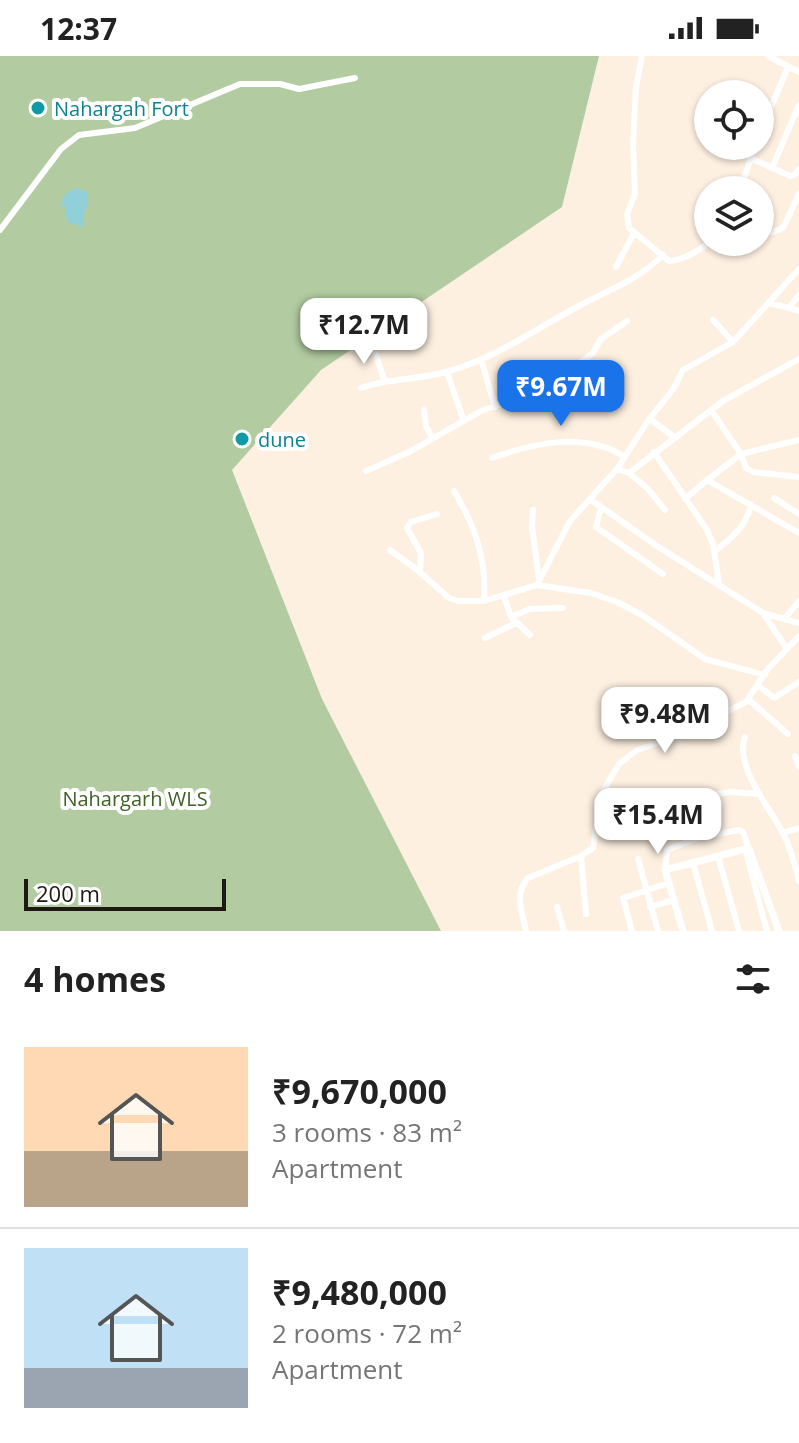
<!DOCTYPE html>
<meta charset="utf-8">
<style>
:root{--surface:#fff;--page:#f2f2f2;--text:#222;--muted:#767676;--line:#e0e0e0;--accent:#1a73e8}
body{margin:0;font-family:"Open Sans",sans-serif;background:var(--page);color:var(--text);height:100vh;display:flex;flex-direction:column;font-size:30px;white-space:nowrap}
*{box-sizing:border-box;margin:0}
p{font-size:26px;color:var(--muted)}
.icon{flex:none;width:44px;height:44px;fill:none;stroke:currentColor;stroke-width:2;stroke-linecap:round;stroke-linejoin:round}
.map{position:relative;height:875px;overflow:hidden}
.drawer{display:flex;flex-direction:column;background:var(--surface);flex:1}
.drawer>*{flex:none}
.controls{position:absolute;left:694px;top:24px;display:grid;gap:16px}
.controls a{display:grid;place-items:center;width:80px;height:80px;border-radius:50%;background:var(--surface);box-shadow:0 2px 6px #0004;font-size:40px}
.scale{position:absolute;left:24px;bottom:20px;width:202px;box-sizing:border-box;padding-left:8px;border:4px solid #1d1811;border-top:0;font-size:22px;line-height:28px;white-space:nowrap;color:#1d1811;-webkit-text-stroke:6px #fff;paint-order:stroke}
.price{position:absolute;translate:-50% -68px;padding:0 18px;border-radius:16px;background:#fff;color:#222;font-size:26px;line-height:52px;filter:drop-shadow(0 2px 4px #0008)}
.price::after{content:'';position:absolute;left:50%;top:48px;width:24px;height:18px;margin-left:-12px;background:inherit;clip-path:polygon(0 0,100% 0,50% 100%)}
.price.on{background:var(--accent);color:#fff}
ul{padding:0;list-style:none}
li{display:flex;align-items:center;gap:24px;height:200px;padding:0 24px}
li+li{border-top:2px solid var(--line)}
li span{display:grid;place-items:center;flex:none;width:224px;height:160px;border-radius:0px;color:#555}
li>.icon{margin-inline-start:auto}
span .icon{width:96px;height:96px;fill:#fffc;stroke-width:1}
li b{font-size:34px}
h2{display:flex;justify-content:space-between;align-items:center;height:96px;padding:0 24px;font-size:34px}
.status{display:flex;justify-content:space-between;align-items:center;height:56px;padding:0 40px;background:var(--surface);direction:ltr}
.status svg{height:22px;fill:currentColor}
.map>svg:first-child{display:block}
.green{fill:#b2cba1}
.water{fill:#92d0d9}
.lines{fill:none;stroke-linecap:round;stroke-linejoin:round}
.minor{stroke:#fff;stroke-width:6}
.tertiary{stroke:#fff;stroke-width:7}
.culture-dot{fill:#0f9aa8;stroke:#fff;stroke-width:3}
.labels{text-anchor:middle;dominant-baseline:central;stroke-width:8;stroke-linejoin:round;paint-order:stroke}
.culture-label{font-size:20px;fill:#0d838f;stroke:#fff;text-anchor:start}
.park-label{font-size:20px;fill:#406025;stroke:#fff}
</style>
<div class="status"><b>12:37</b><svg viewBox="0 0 49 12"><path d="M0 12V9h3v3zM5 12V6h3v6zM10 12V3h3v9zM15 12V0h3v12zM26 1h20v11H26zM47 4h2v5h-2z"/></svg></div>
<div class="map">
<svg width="799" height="875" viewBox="0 0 799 875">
<rect width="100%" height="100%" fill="#fdf0e1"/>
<path class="green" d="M0,0H599L562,151L321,314L232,414L322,643L441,875H0Z"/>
<path class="water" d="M75,132L87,136L88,149L83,158L84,171L70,167L65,161L66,151L61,149L64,139Z"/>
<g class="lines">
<path class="minor" d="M642,0L636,31L633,89L635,137L627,159L629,172L669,205C685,204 697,195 710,186
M768,0L799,16
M760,77L788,11
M750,102L790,120L794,119L799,113
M772,112L799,49
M740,134L755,90
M760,173L773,176L783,172L799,138
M0,174L61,93L79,79L135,72L240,28H280L299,33L355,22
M616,211L634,177
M799,239L789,252L799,255
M769,247L789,252
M713,264L733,286
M371,284L385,326
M481,303L495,351
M447,316L463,363
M361,332C387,322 418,324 446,316C497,302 533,274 579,250C610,233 637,225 663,199
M424,354L426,370L432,382
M711,354L741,398L746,412L753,416L799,421
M650,363L674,381
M654,396L707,474L713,488L719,528
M492,402C534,387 585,375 625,401
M617,413L647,366L674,332L683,314L733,286L799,213
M366,415L411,395L481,355L537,335L564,319L593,297L600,284L627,265
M629,417L648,433L665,454
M707,424L741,398L799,384
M454,435C475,470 487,503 484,545
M774,442L799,458
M685,443L707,424L799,477
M591,444L657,490L763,557
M601,452L596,471L663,518
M533,454L532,471L539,523
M390,494L416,513L449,542L458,545H484L537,529L591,537L617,546L642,559L705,603L765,619
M714,496C732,481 746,472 751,448
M420,516L421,497L407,472L411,466L437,458
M537,529L570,465L617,413L629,417L723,345L799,303
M504,540L511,561L530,579
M511,561L530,553L563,552
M786,561L799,545
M485,582L516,567
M787,593L763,557L799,567
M759,630L774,642L799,626
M748,643L788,678
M745,681C734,710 770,752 783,777C791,792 795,809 799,825
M795,700L799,711
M605,732L627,747L641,750L731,736L760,738
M783,777L799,772
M745,793L767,875
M718,800L739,875
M638,803L658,875
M693,807L712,875
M665,814L667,794L701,781L739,774L743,776L749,793
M557,851L564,875
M650,851L674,844
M586,858L581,800L593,792L602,737L619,708L637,694L680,679L746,646L767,614L799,580
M526,875C522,857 514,837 528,822L581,800
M632,875L623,842L669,827"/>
<path class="tertiary" d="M683,875L665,814L745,793H749L779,875"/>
</g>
<g class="culture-dot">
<circle cx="38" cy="52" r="8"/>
<circle cx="242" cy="383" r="8"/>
</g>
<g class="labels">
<g class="culture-label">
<text x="54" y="52">Nahargah Fort</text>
<text x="258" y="383">dune</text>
</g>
<g class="park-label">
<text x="135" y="742">Nahargarh WLS</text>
</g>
</g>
</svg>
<div class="controls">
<a><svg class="icon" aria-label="locate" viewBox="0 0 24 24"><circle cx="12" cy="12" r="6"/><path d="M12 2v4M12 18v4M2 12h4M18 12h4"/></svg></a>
<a><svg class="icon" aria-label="layers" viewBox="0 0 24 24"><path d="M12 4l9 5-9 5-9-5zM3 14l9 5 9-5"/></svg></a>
</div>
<div class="scale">200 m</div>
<b class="price" style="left:364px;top:310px">₹12.7M</b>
<b class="price on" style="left:561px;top:372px">₹9.67M</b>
<b class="price" style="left:665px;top:699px">₹9.48M</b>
<b class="price" style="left:658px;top:800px">₹15.4M</b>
</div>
<section class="drawer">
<h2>4 homes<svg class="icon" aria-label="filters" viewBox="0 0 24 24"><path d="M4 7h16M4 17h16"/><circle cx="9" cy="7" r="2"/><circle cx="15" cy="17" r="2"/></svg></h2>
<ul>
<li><span style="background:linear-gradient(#ffd9b3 65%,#b9a48a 0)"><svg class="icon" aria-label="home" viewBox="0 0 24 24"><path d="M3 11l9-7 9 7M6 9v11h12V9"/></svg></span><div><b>₹9,670,000</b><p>3 rooms · 83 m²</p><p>Apartment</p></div></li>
<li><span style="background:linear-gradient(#bfe0f5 75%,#9aa5b1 0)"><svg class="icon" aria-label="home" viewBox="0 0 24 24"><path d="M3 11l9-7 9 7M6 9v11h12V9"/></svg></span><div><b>₹9,480,000</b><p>2 rooms · 72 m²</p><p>Apartment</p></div></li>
</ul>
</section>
